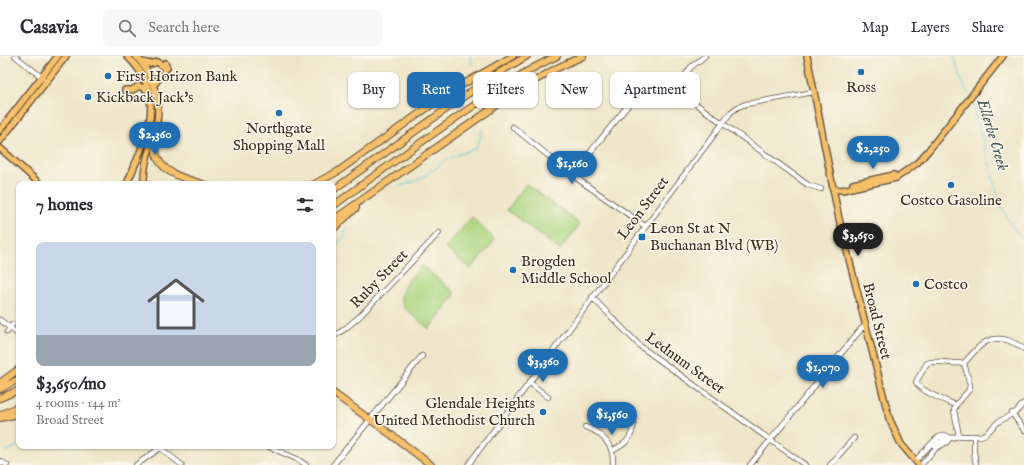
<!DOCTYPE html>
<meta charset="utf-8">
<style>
:root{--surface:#fff;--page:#f7f7f7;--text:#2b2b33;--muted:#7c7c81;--line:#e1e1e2;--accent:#1f6fb2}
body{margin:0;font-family:"IM FELL English",serif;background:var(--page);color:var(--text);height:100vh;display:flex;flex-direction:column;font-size:15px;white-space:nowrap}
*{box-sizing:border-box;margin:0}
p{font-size:13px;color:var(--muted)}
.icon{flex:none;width:22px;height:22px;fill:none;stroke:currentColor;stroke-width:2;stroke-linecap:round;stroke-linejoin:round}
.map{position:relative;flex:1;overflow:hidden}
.panel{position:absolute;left:16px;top:125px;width:320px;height:268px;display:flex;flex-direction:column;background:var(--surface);border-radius:8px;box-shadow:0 1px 3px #0004}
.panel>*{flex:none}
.banner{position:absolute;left:348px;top:16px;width:380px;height:36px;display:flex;gap:8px}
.price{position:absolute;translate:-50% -34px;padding:0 9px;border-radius:14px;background:var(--accent);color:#fff;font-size:13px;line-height:26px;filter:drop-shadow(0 1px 2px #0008)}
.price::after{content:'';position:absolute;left:50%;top:24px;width:12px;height:9px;margin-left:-6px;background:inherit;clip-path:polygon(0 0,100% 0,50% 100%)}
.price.active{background:#222;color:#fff}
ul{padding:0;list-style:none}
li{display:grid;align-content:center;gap:8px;height:212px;padding:0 20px}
li span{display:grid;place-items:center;height:124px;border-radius:8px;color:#555}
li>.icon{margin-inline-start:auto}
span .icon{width:72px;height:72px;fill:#fffc;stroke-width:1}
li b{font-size:17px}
h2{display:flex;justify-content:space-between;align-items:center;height:48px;padding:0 20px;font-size:17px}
.tag{padding:0 14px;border-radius:8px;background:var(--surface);box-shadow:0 1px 3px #0004;font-size:14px;line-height:36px}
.tag.active{background:var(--accent);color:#fff}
header{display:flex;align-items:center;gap:24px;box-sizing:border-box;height:56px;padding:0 20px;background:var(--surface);border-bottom:1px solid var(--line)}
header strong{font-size:19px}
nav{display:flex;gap:22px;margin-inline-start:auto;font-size:14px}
.search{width:280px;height:36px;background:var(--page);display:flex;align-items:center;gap:10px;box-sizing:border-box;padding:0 14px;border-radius:8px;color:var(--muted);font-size:15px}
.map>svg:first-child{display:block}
.green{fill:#add681;stroke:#748050}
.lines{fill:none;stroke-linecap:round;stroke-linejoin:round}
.stream{stroke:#60c7dd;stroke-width:1}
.minor-casing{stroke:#564638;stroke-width:6}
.major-casing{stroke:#564638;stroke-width:8}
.highway-casing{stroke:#564638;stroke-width:8}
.minor{stroke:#fff;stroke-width:4.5}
.major{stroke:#f6c06b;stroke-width:5.5}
.highway{stroke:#f6c06b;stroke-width:6}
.poi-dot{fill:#1f6fb2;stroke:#fbf7ec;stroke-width:1.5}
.labels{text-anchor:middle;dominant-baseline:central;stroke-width:3;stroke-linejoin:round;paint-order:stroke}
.poi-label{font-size:15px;fill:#3b2a1e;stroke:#fbf7ec;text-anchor:start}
.street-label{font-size:15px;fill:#3b2a1e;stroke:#fbf7ec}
.water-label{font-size:16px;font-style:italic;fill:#465957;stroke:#fbf7ec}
</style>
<header>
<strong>Casavia</strong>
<div class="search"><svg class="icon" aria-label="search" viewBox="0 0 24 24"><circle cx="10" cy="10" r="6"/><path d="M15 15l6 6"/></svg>Search here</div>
<nav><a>Map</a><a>Layers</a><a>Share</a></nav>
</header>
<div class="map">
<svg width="1024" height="409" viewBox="0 0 1024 409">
<rect width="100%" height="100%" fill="#fbf7ec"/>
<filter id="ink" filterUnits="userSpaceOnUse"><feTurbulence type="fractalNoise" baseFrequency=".025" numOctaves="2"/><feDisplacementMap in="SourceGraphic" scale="8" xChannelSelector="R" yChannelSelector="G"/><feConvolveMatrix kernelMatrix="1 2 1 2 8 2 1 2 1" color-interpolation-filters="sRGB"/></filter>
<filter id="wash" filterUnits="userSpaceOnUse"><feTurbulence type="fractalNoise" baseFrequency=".012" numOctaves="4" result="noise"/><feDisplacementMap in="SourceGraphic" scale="16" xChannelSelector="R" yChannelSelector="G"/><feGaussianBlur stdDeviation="0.9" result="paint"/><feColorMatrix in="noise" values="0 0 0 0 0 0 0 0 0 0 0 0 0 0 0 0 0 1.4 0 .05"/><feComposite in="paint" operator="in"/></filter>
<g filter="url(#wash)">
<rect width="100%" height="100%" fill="#efe6c9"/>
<path class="green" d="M526,128L580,168L560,194L507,154Z
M472,161L492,181L494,185L471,213L445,192Z
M422,210L454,236V240L429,273C424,268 406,255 403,250C395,234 413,220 422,210Z"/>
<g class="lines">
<path class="stream" d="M470,0L472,8
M954,0L964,31L969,38
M971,43C975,49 974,57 976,64C980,76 984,87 987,99C995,127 1000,163 1024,183
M399,131L418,124L439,110L446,103L476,92L479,86L482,74V73
M333,193L343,182L348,170
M6,396L19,389"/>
</g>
</g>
<g filter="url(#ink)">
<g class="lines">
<defs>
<path id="minor" d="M15,0L43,22
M675,33L691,11L705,0
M513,71L572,119L645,170
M572,119L646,27L651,23H655L682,38L808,129L821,133
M592,241L640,290L805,409
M0,264L19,279
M7,276L13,268
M333,281L346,272L360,260L439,177
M529,326L548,341
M956,349C946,345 921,336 916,326L927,307C939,303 952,309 964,307
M1012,357L1024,374
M585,371C596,373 609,385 612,396C613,400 613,405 613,409
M959,380L954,354L956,349L969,334L970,329L964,307C977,293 986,278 1007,284C1013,286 1019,289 1024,293
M974,380V396L976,409
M933,388L936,392L938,387L946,383L959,380H980L986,378L998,366L1016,356L1024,347
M267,390L297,403L306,409
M159,391L182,409
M612,395C627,387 631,384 634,367
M0,405L7,409
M915,405L935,384L939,381L945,379L950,382
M136,409L163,390
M333,409L422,300
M468,409L731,56L738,51L746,48L814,36
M750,409L861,273L865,270
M830,409L854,382
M921,409L936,392L947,386L950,382"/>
<path id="major" d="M136,0C151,16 161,43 157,65C153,88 143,103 144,128
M807,0L839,163L889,362L901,388L919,409
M142,6L150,8L158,6L162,10
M153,29C159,25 161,17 167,12L165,7
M125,34H132L139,30L148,34
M0,74L58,0
M0,85L66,0
M0,92L40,128
M127,128C145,83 170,41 127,0
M853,128L894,119
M833,133L842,134L896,122L917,107L928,95L1003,0"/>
<path id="highway" d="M155,71C156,74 157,78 157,81C157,86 155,91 156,96C159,117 186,123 203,128
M314,128L337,116L451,35L513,0
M333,134L466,39L495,19L527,0
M333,150C375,119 417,89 460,59C491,38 522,16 557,0
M333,164L520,33L557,12L583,0
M333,173L356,152
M0,327L19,313
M0,333L19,323
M333,337L393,380L431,409
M0,342L19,334
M0,359L19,350
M0,362L19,358"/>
</defs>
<use href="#minor" class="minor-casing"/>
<use href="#major" class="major-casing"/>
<use href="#highway" class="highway-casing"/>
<use href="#minor" class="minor"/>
<use href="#major" class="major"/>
<use href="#highway" class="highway"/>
</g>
</g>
<g class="poi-dot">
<circle cx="861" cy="16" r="4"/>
<circle cx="108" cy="20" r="4"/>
<circle cx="88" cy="41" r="4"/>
<circle cx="279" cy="57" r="4"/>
<circle cx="951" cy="129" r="4"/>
<rect x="638" y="177" width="8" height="8" rx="2"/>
<circle cx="513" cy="214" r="4"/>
<circle cx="916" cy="228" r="4"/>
<circle cx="543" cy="356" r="4"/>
</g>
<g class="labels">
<g class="poi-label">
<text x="116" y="20">First Horizon Bank</text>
<text x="861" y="31" text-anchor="middle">Ross</text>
<text x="96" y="41">Kickback Jack's</text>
<text x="279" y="72" text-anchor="middle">Northgate<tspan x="279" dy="17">Shopping Mall</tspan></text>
<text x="951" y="144" text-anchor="middle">Costco Gasoline</text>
<text x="650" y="172">Leon St at N<tspan x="650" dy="17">Buchanan Blvd (WB)</tspan></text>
<text x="521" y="205">Brogden<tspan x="521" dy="17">Middle School</tspan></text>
<text x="924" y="228">Costco</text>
<text x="535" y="347" text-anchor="end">Glendale Heights<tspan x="535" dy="17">United Methodist Church</tspan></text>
</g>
<g class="street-label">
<text transform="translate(643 152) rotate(-53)">Leon Street</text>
<text transform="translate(379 223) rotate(-46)">Ruby Street</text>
<text transform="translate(877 265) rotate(76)">Broad Street</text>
<text transform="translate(685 307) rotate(36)">Lednum Street</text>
</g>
<g class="water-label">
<text transform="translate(992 79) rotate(73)">Ellerbe Creek</text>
</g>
</g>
</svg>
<b class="price" style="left:155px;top:100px">$2,360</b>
<b class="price" style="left:873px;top:114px">$2,250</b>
<b class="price" style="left:572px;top:129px">$1,160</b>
<b class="price active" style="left:858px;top:201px">$3,650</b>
<b class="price" style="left:543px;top:327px">$3,360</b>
<b class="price" style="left:823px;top:333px">$1,070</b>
<b class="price" style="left:612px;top:380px">$1,560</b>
<div class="banner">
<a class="tag">Buy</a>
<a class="tag active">Rent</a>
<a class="tag">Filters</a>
<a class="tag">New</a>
<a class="tag">Apartment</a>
</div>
<section class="panel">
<h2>7 homes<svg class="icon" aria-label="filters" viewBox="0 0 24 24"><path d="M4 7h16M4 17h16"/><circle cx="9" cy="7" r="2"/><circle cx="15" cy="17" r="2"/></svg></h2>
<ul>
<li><span style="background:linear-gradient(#c9d6e8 75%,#9aa5b1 0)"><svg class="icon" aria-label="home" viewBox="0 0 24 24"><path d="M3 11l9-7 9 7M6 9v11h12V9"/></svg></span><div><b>$3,650/mo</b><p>4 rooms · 144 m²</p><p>Broad Street</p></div></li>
</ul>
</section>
</div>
